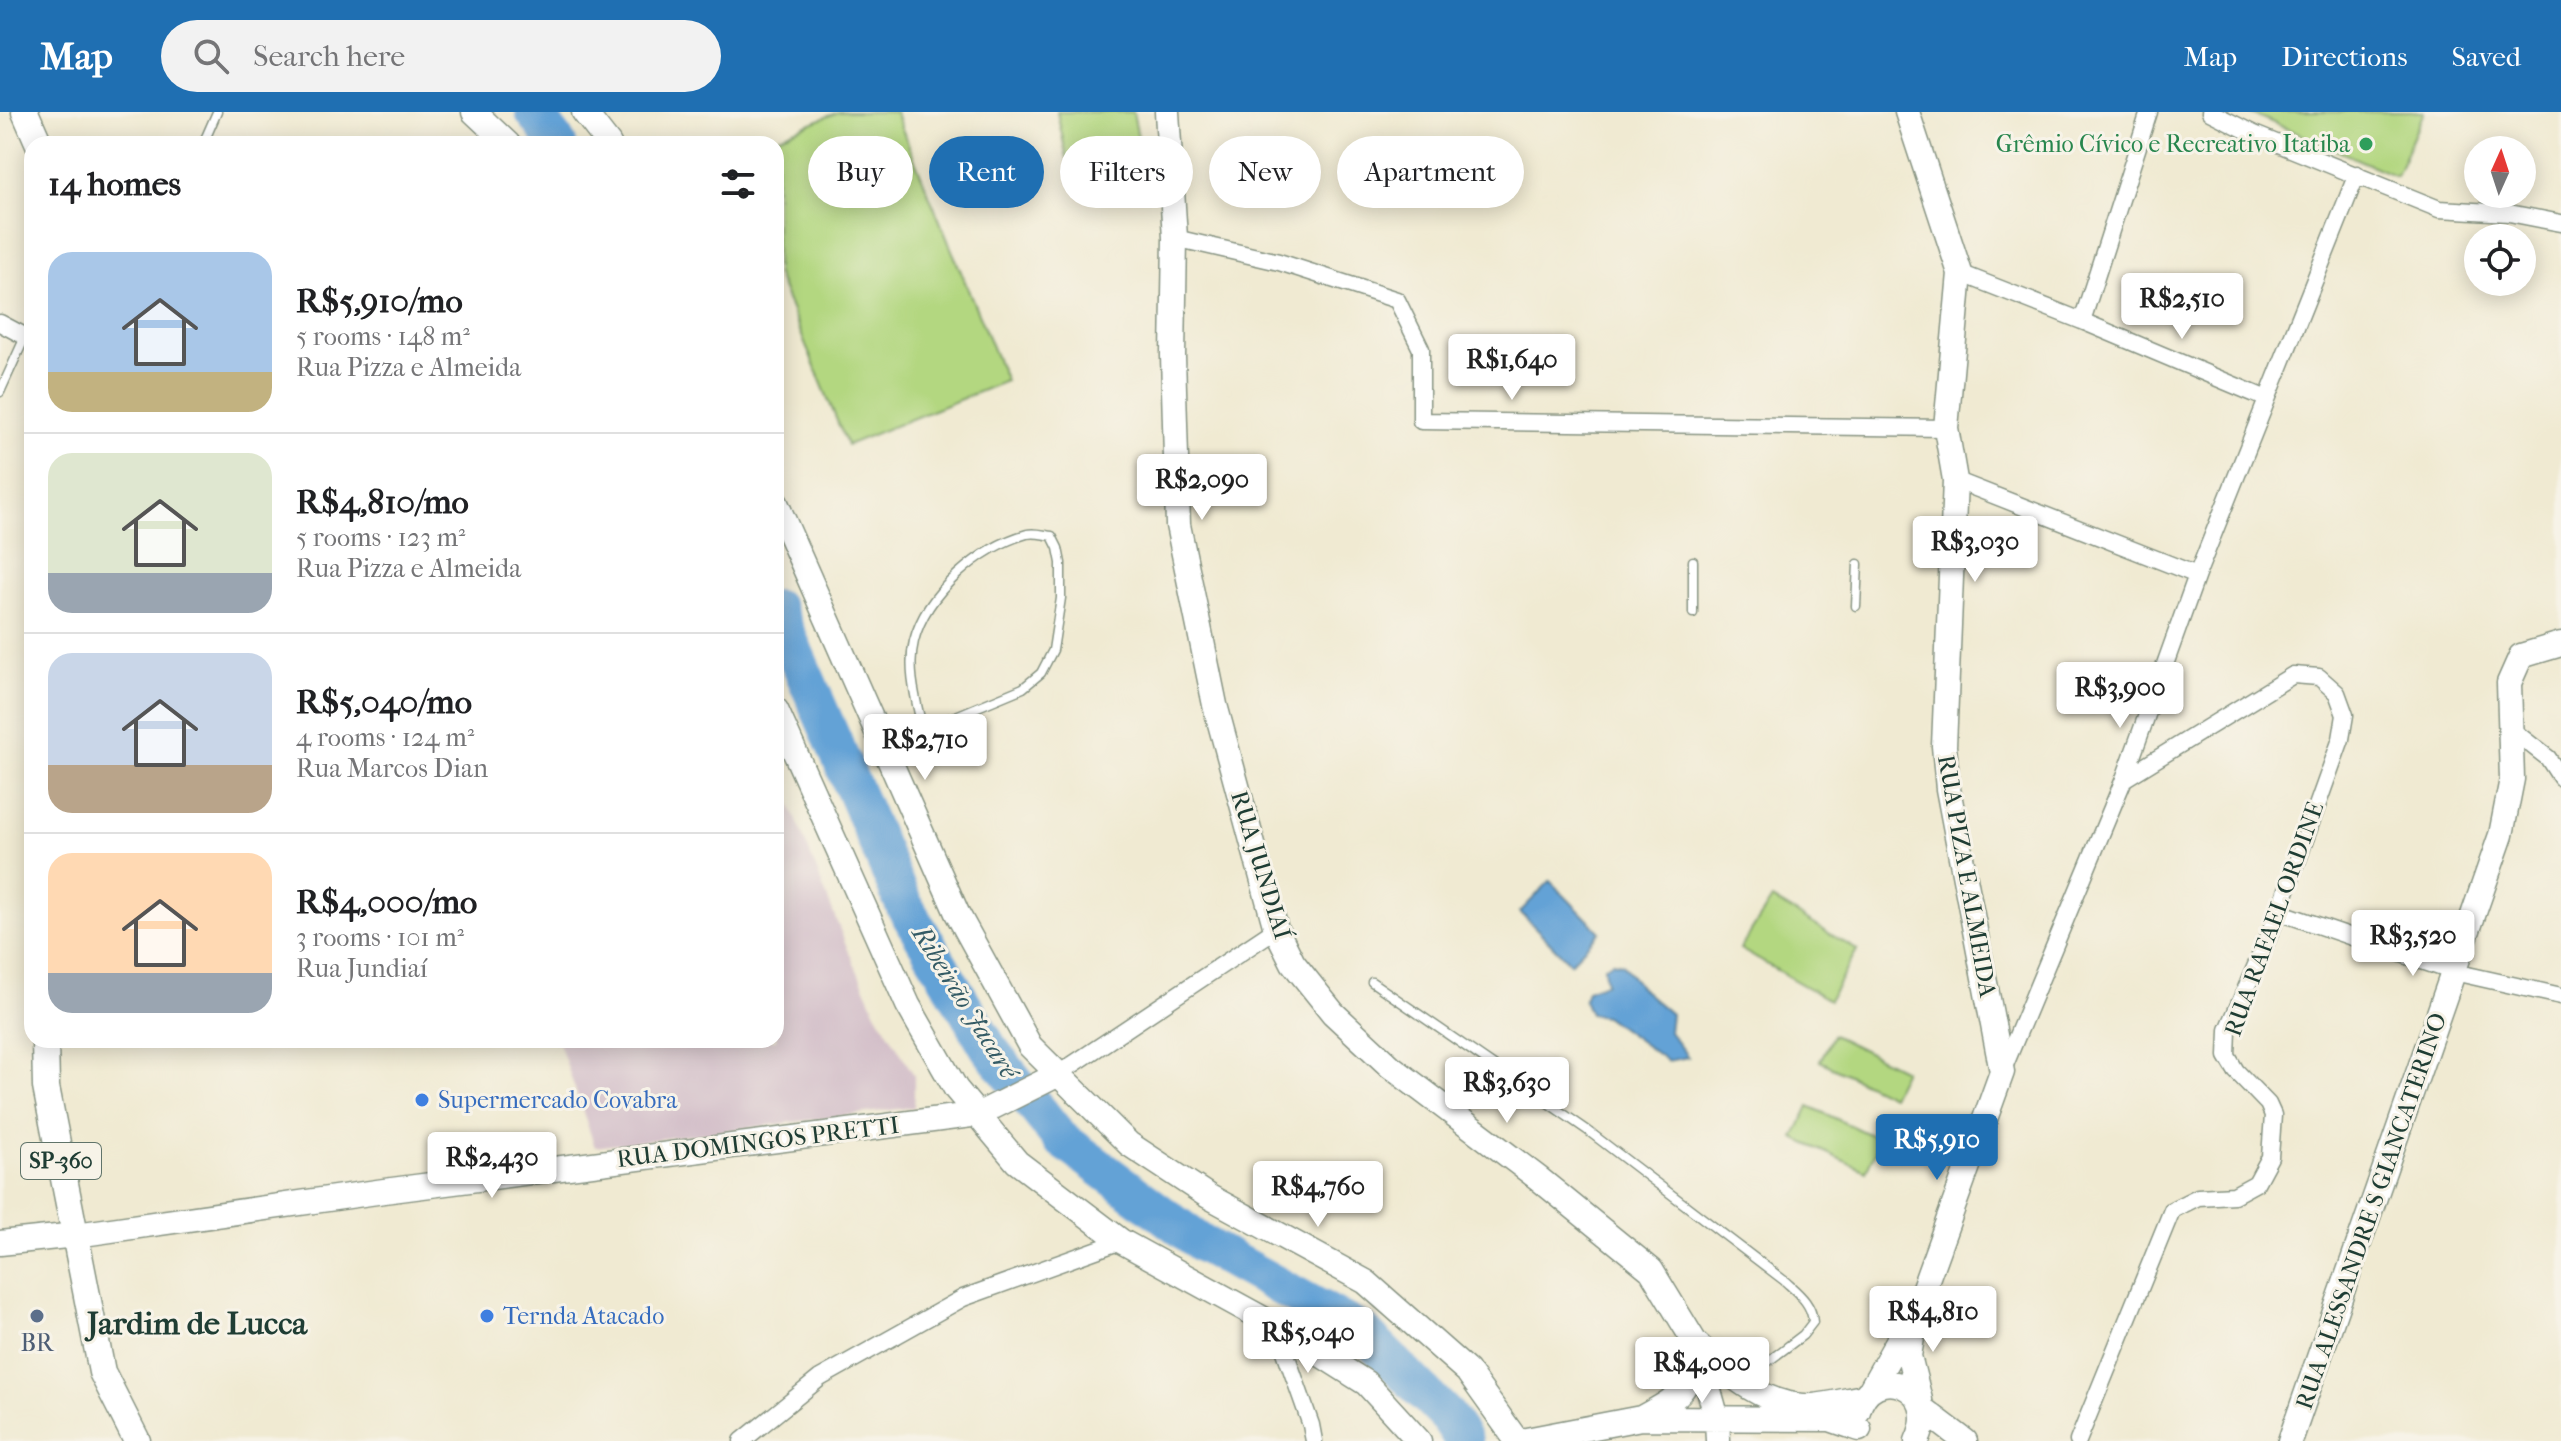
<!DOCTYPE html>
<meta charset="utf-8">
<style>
:root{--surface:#fff;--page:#f2f2f2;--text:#202124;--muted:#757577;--line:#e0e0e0;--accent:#1f6fb2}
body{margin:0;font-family:"IM FELL French Canon",serif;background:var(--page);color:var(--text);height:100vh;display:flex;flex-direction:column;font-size:30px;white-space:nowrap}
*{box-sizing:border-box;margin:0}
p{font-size:26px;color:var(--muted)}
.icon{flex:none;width:44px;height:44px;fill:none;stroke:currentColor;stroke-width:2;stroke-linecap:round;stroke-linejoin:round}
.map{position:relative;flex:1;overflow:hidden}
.drawer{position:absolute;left:24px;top:24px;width:760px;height:912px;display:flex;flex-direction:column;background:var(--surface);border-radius:24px;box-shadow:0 4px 20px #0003}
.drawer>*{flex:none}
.guide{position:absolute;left:808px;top:24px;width:760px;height:72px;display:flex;gap:16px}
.needle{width:52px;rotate:3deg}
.fabs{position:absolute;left:2464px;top:24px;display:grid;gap:16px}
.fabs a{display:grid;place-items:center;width:72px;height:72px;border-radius:50%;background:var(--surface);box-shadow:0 4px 20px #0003;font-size:40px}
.price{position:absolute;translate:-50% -68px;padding:0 18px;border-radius:8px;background:#fff;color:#222;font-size:26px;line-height:52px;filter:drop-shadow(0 2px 4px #0008)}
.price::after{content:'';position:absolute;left:50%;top:48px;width:24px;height:18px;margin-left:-12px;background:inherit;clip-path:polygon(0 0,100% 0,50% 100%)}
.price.on{background:var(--accent);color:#fff}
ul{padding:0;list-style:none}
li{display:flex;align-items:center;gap:24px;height:200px;padding:0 24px}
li+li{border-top:2px solid var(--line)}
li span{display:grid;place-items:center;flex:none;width:224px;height:160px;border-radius:24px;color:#555}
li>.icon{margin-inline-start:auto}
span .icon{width:96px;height:96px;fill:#fffc;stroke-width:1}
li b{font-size:34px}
h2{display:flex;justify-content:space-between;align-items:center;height:96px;padding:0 24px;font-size:34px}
.chip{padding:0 28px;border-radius:36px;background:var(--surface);box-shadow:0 4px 20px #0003;font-size:28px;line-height:72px}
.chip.on{background:var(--accent);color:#fff}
header{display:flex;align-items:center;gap:48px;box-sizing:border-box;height:112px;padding:0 40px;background:var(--accent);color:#fff}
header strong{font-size:38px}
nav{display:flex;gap:44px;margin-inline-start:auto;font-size:28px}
.search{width:560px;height:72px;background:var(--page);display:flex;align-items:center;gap:20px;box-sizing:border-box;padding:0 28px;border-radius:44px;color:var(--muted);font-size:30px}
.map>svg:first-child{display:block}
.industrial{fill:#d2bdc8}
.green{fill:#b3d780;stroke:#698a5a;stroke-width:2}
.water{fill:#64a2d6;stroke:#427085;stroke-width:2}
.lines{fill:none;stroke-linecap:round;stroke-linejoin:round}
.river{stroke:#64a2d6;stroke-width:38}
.service-casing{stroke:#889483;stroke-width:11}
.minor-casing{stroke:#889483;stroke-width:19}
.secondary-casing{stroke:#889483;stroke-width:27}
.primary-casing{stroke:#889483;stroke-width:29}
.service{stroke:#fff;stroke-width:8}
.minor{stroke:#fff;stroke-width:16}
.secondary{stroke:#fff;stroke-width:24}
.primary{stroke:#fff;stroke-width:26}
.leisure-dot{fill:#2e9e5b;stroke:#f7f3e8;stroke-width:3}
.shop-dot{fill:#3f7fe0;stroke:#f7f3e8;stroke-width:3}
.service-dot{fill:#5c6f8a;stroke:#f7f3e8;stroke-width:3}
.labels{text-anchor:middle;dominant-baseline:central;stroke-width:6;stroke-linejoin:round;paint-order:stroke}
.shield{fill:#f7f3e8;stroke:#60746a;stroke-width:2}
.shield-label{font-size:22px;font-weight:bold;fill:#1f3d34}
.leisure-label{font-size:24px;fill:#27864d;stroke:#f7f3e8;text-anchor:end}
.street-label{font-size:24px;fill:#1f3d34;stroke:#f7f3e8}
.shop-label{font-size:24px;fill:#366cbe;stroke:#f7f3e8;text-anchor:start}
.service-label{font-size:24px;fill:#4e5e75;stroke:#f7f3e8}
.water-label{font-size:26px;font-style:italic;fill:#345b65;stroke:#f7f3e8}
.district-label{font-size:32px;font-weight:bold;fill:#1f3d34;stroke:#f7f3e8}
</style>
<header>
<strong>Map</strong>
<div class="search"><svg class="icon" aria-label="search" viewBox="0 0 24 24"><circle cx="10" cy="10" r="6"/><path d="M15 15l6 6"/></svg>Search here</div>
<nav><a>Map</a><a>Directions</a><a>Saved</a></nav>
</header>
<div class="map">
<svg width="2561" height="1329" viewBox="0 0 2561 1329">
<rect width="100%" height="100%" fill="#f7f3e8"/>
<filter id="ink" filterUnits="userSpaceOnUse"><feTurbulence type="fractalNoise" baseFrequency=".0125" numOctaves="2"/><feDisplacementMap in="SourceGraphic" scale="16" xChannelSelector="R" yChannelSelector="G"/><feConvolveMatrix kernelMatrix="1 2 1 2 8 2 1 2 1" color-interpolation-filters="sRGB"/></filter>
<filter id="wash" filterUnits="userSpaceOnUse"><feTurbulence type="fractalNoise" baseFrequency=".006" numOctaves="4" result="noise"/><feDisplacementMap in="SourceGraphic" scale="32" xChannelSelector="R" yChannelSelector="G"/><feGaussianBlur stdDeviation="1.8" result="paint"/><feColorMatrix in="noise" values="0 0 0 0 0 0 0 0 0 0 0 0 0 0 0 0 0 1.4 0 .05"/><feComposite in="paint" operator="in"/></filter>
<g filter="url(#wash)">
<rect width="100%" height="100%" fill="#f0ead2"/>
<path class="industrial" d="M776,656L848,838L876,900L914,963V995L595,1035L558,928H776Z"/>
<path class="green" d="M838,0H895L1006,269L847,333L776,161V32H760Z
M1057,0H1133L1140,36L1068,51Z
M2248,0H2424L2396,64Z
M1772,787L1857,838L1829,888L1740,837Z
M1833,923L1904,958L1891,984L1820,949Z
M1809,994L1881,1028L1866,1059L1794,1026Z"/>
<path class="water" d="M1550,769L1600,820L1570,851L1520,800Z
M1612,850L1622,852L1643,878L1671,902L1669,920L1688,945L1667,949L1605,904L1590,902L1584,888L1587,878L1606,871L1604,855Z"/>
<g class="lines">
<path class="river" d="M534,0L558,32
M776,497L904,793L989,936L1060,1026L1201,1131L1364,1221L1448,1305L1464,1329"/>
</g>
</g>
<g filter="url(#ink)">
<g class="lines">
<defs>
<path id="service" d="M203,32L217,0
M0,280L25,225
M1856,494L1858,452
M1693,501V449
M892,643L922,615L956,604L1023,576L1041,561L1053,538L1061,486V451L1058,436L1052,424C1044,423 1035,420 1027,422C980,435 926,481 914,529C907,557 916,588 922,615
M1372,870L1587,1018L1786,1170C1799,1182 1812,1192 1813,1210L1803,1223L1745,1267"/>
<path id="minor" d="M2210,0L2254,22L2439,97L2509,101L2561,111
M1175,126L1279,150L1397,188L1421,237V309L1946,316
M1960,161L2082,209L2267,287
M2082,209L2149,0
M0,211L32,228
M1955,368L2197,463
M2512,618L2548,646L2561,666
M2279,800L2454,860L2561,884
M2002,960L2124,667L2197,463L2357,62
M1057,963L1276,817
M1276,1214L1311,1313L1314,1329
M742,1329L820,1266L963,1186L1121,1129
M2078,1329L2172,1098L2198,1085L2234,1083L2256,1071L2270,1045L2273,1003L2268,992L2236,959L2227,944L2228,918L2279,800L2341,627L2345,603L2337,581L2319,565L2293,563L2124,667"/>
<path id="secondary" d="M474,0L508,32
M584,0L609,32
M1167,0L1175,126L1173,244L1178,413L1215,593L1276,817L1293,851L1333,901L1390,954L1538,1066L1651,1158L1696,1232L1717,1307L1718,1329
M1907,0L1960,161L1946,316L1955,368L1944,634L1948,677L2002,960L1917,1195L1909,1244L1920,1288
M776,391L957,801L1030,934L1129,1032L1208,1084L1366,1170L1467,1259L1517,1329
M776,598L908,893L956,977L1017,1050L1121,1129L1276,1214L1366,1271L1419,1329
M0,1131L76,1123L384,1079L979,1002L1057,963
M1698,1233C1727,1262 1768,1297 1813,1294C1829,1293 1846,1288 1863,1285
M1871,1277L1907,1213
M1924,1298L1965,1329
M1858,1299C1871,1248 1944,1273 1917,1329
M1643,1305C1678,1286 1690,1279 1695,1238
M1521,1329L1641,1306L1830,1307L1859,1317
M2290,1329L2501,723L2512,667L2509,571L2521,544L2561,532"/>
<path id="primary" d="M25,0L39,32
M45,928L46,975L102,1260L137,1329"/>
</defs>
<use href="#service" class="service-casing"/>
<use href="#minor" class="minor-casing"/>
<use href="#secondary" class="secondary-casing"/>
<use href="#primary" class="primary-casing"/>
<use href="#service" class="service"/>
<use href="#minor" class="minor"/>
<use href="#secondary" class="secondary"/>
<use href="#primary" class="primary"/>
</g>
</g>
<circle class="leisure-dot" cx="2366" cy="32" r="8"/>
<g class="shop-dot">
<circle cx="422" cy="988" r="8"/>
<circle cx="487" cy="1204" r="8"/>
</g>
<circle class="service-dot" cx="37" cy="1204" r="8"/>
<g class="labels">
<rect class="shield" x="21" y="1031" width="80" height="36" rx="6"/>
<g class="shield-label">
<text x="61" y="1049">SP-360</text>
</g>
<g class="leisure-label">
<text x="2350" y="32">Grêmio Cívico e Recreativo Itatiba</text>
</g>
<g class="street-label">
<text transform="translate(1261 753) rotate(73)">RUA JUNDIAÍ</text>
<text transform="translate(1967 764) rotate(80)">RUA PIZA E ALMEIDA</text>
<text transform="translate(2274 807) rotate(-70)">RUA RAFAEL ORDINE</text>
<text transform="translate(758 1030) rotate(-7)">RUA DOMINGOS PRETTI</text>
<text transform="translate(2371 1099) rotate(-71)">RUA ALESSANDRE S GIANCATERINO</text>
</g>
<g class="shop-label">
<text x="438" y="988">Supermercado Covabra</text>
<text x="503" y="1204">Ternda Atacado</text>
</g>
<g class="service-label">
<text x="37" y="1231">BR</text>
</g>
<g class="water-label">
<text transform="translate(965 890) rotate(58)">Ribeirão Jacaré</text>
</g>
<g class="district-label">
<text x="197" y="1211">Jardim de Lucca</text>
</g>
</g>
</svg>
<div class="fabs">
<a><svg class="needle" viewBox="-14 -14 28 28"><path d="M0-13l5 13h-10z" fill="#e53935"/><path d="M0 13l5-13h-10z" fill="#757577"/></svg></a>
<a><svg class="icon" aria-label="locate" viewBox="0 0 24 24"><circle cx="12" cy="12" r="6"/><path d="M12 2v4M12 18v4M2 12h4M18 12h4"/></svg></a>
</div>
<b class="price" style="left:2182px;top:229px">R$2,510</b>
<b class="price" style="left:1512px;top:290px">R$1,640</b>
<b class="price" style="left:1202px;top:410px">R$2,090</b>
<b class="price" style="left:1975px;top:472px">R$3,030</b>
<b class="price" style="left:2120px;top:618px">R$3,900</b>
<b class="price" style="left:925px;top:670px">R$2,710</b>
<b class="price" style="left:2413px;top:866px">R$3,520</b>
<b class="price" style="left:1507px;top:1013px">R$3,630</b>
<b class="price on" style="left:1937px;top:1070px">R$5,910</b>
<b class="price" style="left:492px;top:1088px">R$2,430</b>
<b class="price" style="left:1318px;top:1117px">R$4,760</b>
<b class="price" style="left:1933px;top:1242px">R$4,810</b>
<b class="price" style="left:1308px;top:1263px">R$5,040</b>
<b class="price" style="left:1702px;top:1293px">R$4,000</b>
<div class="guide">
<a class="chip">Buy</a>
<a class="chip on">Rent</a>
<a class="chip">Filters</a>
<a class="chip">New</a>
<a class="chip">Apartment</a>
</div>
<section class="drawer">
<h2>14 homes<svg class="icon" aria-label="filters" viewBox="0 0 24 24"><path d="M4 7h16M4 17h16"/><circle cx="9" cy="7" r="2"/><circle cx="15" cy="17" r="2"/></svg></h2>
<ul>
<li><span style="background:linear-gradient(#a9c7e8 75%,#c2b280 0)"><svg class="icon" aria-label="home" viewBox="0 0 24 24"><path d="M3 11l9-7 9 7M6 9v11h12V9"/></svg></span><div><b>R$5,910/mo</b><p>5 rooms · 148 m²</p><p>Rua Pizza e Almeida</p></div></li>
<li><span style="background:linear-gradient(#dfe7d0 75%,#9aa5b1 0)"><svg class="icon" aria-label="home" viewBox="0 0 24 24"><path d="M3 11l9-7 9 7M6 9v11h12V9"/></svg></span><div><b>R$4,810/mo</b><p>5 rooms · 123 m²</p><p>Rua Pizza e Almeida</p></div></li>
<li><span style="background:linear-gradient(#c9d6e8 70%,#b9a48a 0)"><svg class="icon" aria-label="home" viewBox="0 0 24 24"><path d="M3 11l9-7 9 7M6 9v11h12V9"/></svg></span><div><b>R$5,040/mo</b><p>4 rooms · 124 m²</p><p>Rua Marcos Dian</p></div></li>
<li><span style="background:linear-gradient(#ffd9b3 75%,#9aa5b1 0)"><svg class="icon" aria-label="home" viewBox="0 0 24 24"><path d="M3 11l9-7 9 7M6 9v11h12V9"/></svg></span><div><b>R$4,000/mo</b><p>3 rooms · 101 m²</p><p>Rua Jundiaí</p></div></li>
</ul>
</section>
</div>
